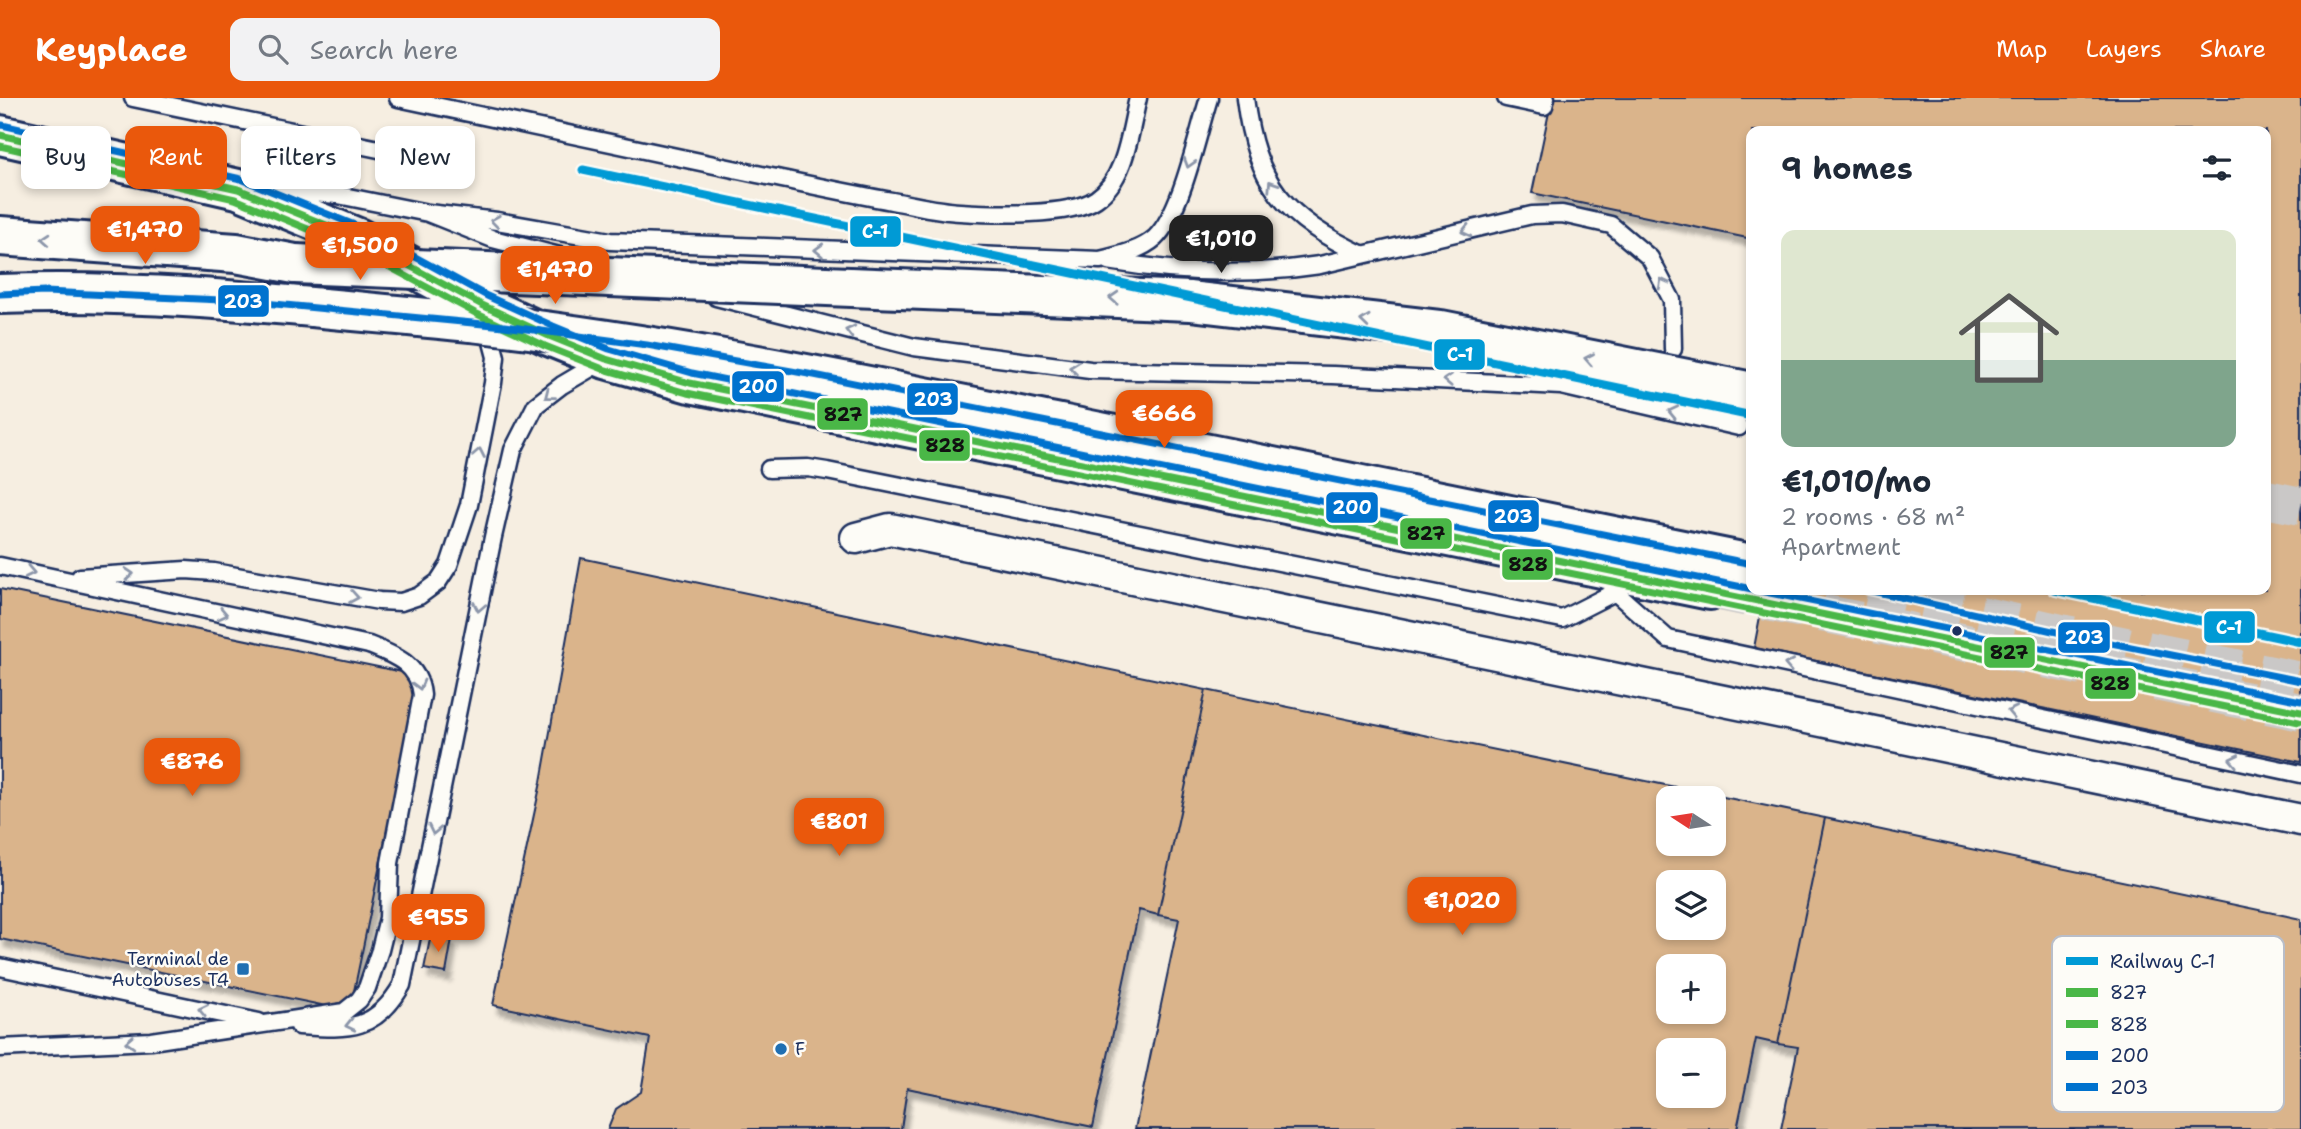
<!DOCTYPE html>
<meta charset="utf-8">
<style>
:root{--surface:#fff;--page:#f2f2f3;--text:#1f2937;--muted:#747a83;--line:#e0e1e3;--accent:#ea580c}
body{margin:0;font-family:"Shantell Sans",sans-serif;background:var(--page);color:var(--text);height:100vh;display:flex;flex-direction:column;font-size:26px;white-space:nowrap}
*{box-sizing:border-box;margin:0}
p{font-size:23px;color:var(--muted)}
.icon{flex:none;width:38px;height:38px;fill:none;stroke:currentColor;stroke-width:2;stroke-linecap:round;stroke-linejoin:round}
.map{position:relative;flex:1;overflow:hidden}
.panel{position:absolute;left:1746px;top:28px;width:525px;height:469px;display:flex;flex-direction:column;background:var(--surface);border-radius:14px;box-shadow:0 4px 10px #0003}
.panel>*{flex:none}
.hud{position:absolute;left:21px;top:28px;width:665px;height:63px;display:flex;gap:14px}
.needle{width:46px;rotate:282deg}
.fabs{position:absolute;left:1656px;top:688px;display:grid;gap:14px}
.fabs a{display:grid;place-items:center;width:70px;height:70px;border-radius:14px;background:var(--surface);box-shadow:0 4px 10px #0003;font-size:35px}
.price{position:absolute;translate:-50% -60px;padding:0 16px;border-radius:14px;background:var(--accent);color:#fff;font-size:23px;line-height:46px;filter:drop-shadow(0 2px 4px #0008)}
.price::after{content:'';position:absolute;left:50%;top:42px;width:21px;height:16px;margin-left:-10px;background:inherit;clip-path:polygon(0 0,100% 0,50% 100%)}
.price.current{background:#222;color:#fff}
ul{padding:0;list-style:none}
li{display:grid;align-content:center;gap:14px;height:371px;padding:0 35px}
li+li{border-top:2px solid var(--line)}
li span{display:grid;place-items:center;height:217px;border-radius:14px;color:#555}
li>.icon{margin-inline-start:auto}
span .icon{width:126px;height:126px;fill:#fffc;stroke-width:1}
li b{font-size:30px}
h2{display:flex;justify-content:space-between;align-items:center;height:84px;padding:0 35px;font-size:30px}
.pill{padding:0 24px;border-radius:14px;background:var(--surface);box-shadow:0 4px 10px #0003;font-size:24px;line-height:63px}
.pill.current{background:var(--accent);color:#fff}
header{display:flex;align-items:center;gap:42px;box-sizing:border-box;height:98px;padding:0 35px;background:var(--accent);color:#fff}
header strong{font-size:33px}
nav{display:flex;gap:38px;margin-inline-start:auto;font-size:24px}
.search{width:490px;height:63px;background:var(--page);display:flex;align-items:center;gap:18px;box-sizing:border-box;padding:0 24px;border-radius:14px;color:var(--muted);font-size:26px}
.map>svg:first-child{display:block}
.building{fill:#dab48b;stroke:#1b2f5e;stroke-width:2;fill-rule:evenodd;filter:url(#shadow)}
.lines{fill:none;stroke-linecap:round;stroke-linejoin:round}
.secondary-tunnel{stroke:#cac8c7;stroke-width:38;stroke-dasharray:38 19;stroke-linecap:butt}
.lane-casing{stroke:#1b2f5e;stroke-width:21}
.street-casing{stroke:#1b2f5e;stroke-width:35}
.secondary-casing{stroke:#1b2f5e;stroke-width:44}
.lane{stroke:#fdfcf7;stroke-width:16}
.street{stroke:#fdfcf7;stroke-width:30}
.secondary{stroke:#fdfcf7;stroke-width:38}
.secondary-bridge-casing{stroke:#1b2f5e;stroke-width:44;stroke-linecap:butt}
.secondary-bridge{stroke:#fdfcf7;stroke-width:38}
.bus-1-casing{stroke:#fdfcf7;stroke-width:12}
.bus-2-casing{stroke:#fdfcf7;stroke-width:12}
.bus-3-casing{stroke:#fdfcf7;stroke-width:12}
.bus-4-casing{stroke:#fdfcf7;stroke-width:12}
.bus-1{stroke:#4ab747;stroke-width:7}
.bus-2{stroke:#4ab747;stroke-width:7}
.bus-3{stroke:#0072ce;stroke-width:7}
.bus-4{stroke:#0072ce;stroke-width:7}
.rail-1-casing{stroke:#fdfcf7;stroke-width:14}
.rail-1{stroke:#009ad5;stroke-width:9}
.oneway{stroke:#8c96aa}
.bus-dot{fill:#1b2f5e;stroke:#fdfcf7;stroke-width:2.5}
.poi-dot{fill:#1f6fb2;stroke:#fdfcf7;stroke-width:2.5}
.labels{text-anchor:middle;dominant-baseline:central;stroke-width:5;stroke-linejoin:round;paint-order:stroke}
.poi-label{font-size:18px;fill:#1b2f5e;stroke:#fdfcf7;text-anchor:end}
.key{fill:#fdfcf7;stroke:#b9bec9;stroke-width:2}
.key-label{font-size:19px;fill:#1b2f5e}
.line-badge{stroke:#fdfcf7;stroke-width:2.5}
.badge-label{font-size:19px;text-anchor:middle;font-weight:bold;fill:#fff}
.pale-badge-label{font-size:19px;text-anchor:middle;font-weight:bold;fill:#111}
</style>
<header>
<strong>Keyplace</strong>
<div class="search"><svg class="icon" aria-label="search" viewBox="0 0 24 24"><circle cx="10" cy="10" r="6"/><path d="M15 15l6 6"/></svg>Search here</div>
<nav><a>Map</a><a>Layers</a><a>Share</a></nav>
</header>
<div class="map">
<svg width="2301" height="1031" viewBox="0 0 2301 1031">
<defs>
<filter id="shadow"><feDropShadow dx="4.5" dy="8" stdDeviation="2" flood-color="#0004"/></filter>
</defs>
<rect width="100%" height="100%" fill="#f6eee1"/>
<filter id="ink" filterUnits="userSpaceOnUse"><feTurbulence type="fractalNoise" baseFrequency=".0143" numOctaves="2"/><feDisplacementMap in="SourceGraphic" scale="14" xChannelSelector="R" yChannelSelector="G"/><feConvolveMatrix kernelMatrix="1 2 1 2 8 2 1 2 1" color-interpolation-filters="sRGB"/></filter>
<g filter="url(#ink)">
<path class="building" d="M1552,0H2301V664L1754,550L1765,492H2266V33H1752V141L1532,95Z
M581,460L1206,592L1158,817L1139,812L1093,1029L907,990L901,1031H608L616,1011L641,994L650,940L493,907L541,684Z
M0,491L402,574L411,580L415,597L353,898L340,908L331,909L0,841Z
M1206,592L1825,720L1778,946L1756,941L1737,1031H1135L1179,821L1158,817ZM1668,700H1713V746H1668ZM1668,784H1713V830H1668ZM1668,868H1713V914H1668ZM1668,952H1713V998H1668Z
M1825,720L2301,821V1031H1781L1798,949L1778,946Z
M431,836L452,841L446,875L424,871Z"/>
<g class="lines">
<path class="secondary-tunnel" d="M2266,401L2301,408
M1710,492L2301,614
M1868,492L2066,536L2301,583"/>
<defs>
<path id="lane" d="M133,0L422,60
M398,0C517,25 637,50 757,76C802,85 847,95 892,103C915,107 937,113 960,114C992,116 1070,119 1096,101C1126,81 1130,33 1138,0
M1245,0C1256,87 1285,120 1363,157
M1506,0L1544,8L1546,0
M271,92L338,97L428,115L497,123L610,143L1100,162C1119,157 1140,153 1155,140C1182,114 1197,37 1209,0
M428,115L493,141L579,163
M1108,163C1178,175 1249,178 1320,167L1532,117L1562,116L1611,127L1650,160L1672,202L1673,251
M716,199L914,249L1090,272L1333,277L1561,288L1739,329
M769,371L808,370L827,373L1562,521L1615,494L1668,541L2301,676
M0,468L369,547C394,557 419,566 422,597L390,765L388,820L380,852L367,890L359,902L344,914L151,943L0,950
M80,479L186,472L214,474L379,503L401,504L419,498L438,484L449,467L469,407L493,285L496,259L487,225
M0,869L259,924
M299,928C348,931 375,934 402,887L493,439L513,352L536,307L562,287L601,264"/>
<path id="street" d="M856,440L890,431L2301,722"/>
<path id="secondary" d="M0,37L238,91L358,140L482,207L549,238L606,261L690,285L1710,492
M0,138L236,155L295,166
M0,196C157,190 315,210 471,224"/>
</defs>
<use href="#lane" class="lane-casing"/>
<use href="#street" class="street-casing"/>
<use href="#secondary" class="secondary-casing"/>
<use href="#lane" class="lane"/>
<use href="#street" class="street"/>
<use href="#secondary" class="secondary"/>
<defs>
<path id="secondary-bridge" d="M295,166L1190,203L1441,232L1752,294
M471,224C671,246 868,288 1065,327C1294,374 1523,420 1752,466"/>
</defs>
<use href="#secondary-bridge" class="secondary-bridge-casing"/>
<use href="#secondary-bridge" class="secondary-bridge"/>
<defs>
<path id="bus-1" d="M0,37L238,91L358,140L482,207L549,238L606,261L690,285L2301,614"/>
<path id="bus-2" d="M0,48L235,101L354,150L477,216L545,248L603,271L687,295L2299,624"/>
<path id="bus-3" d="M2,27L241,81L362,130L487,198L553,228L609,251L692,275L1752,491
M1755,492L2301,603"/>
<path id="bus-4" d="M0,196L45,194L243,203L504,228L647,247L814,277L1752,466
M1868,492L2066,536L2301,583"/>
</defs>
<use href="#bus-1" class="bus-1-casing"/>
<use href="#bus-2" class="bus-2-casing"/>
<use href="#bus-3" class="bus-3-casing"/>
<use href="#bus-4" class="bus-4-casing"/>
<use href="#bus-1" class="bus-1"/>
<use href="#bus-2" class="bus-2"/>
<use href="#bus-3" class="bus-3"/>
<use href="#bus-4" class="bus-4"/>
<defs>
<path id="rail-1" d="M583,72L1752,318
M2055,492L2301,544"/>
</defs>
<use href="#rail-1" class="rail-1-casing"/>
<use href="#rail-1" class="rail-1"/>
</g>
<defs><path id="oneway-chevron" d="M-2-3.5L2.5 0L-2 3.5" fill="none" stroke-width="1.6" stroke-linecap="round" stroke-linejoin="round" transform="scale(1.75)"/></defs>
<g class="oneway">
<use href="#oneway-chevron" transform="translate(1189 65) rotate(107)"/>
<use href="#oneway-chevron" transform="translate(1272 87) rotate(-123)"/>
<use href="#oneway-chevron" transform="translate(495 123) rotate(-172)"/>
<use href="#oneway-chevron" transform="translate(1466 133) rotate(167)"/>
<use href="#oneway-chevron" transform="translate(46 141) rotate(-176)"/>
<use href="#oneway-chevron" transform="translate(819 152) rotate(-178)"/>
<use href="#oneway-chevron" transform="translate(1663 185) rotate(-118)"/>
<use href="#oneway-chevron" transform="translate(1114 200) rotate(-177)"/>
<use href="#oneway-chevron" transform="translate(1365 223) rotate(-174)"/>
<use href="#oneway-chevron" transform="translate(850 233) rotate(-166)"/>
<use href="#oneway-chevron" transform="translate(1589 261) rotate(-169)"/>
<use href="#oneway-chevron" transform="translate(1074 270) rotate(-173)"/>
<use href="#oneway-chevron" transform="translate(1448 282) rotate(-177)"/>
<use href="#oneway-chevron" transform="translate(549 297) rotate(142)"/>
<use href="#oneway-chevron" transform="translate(1673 314) rotate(-167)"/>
<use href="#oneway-chevron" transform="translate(479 355) rotate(-79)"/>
<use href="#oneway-chevron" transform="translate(30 474) rotate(12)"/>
<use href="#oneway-chevron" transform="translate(129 476) rotate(-4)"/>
<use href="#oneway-chevron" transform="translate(354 499) rotate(10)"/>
<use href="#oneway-chevron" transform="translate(479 509) rotate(101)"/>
<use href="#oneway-chevron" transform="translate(223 516) rotate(12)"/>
<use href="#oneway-chevron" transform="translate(1789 567) rotate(-168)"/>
<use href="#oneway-chevron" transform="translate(419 587) rotate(75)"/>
<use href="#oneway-chevron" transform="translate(2012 614) rotate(-168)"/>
<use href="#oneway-chevron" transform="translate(2234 662) rotate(-168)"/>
<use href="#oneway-chevron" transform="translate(434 732) rotate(102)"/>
<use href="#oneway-chevron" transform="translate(203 912) rotate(-168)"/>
<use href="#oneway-chevron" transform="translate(350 927) rotate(167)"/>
<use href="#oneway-chevron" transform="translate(130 944) rotate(177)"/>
</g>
</g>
<circle class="bus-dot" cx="1957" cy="533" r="6"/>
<g class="poi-dot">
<rect x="236" y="864" width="14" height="14" rx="3.5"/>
<circle cx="781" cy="951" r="7"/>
</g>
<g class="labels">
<g class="poi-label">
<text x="229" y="861">Terminal de<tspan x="229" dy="21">Autobuses T4</tspan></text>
<text x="795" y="951" text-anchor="start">F</text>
</g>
</g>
<rect x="2052" y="838" width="232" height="176" rx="10" class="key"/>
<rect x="2066" y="859" width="32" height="8" fill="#009ad5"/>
<rect x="2066" y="890" width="32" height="9" fill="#4ab747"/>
<rect x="2066" y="922" width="32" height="8" fill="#4ab747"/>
<rect x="2066" y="953" width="32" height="9" fill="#0072ce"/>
<rect x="2066" y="985" width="32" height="8" fill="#0072ce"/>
<g class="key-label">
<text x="2110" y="870">Railway C-1</text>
<text x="2110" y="901">827</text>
<text x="2110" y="933">828</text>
<text x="2110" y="964">200</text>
<text x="2110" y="996">203</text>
</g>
<g class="line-badge">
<rect x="849" y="117" width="53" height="33" rx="7" fill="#009ad5"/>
<rect x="217" y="186" width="53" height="34" rx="7" fill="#0072ce"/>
<rect x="1433" y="240" width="53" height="33" rx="7" fill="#009ad5"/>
<rect x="731" y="272" width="54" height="33" rx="7" fill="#0072ce"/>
<rect x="906" y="284" width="53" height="34" rx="7" fill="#0072ce"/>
<rect x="816" y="299" width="53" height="34" rx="7" fill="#4ab747"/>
<rect x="918" y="331" width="53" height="33" rx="7" fill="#4ab747"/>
<rect x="1325" y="393" width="54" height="33" rx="7" fill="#0072ce"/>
<rect x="1487" y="401" width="53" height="34" rx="7" fill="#0072ce"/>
<rect x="1399" y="419" width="54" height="33" rx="7" fill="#4ab747"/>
<rect x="1501" y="450" width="53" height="33" rx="7" fill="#4ab747"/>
<rect x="2203" y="512" width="53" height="34" rx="7" fill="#009ad5"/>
<rect x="2057" y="523" width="54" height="33" rx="7" fill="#0072ce"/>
<rect x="1983" y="538" width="53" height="33" rx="7" fill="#4ab747"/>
<rect x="2084" y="569" width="53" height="33" rx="7" fill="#4ab747"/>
</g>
<g class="badge-label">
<text x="875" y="140">C-1</text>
<text x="243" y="210">203</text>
<text x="1460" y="263">C-1</text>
<text x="758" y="295">200</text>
<text x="933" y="308">203</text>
<text x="1352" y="416">200</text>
<text x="1513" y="425">203</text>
<text x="2229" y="536">C-1</text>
<text x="2084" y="546">203</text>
</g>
<g class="pale-badge-label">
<text x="843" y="323">827</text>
<text x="945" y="354">828</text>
<text x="1426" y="442">827</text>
<text x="1528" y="473">828</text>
<text x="2009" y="561">827</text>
<text x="2110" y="592">828</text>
</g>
</svg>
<div class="fabs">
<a><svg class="needle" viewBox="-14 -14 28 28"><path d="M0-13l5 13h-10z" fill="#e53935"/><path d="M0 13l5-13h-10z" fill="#747a83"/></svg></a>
<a><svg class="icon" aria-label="layers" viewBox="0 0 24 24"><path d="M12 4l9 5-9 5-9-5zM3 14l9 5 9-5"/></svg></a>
<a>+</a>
<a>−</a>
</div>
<b class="price" style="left:145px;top:168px">€1,470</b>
<b class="price current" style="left:1221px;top:177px">€1,010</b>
<b class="price" style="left:360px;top:184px">€1,500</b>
<b class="price" style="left:555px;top:208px">€1,470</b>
<b class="price" style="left:1164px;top:352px">€666</b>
<b class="price" style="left:192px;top:700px">€876</b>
<b class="price" style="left:839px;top:760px">€801</b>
<b class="price" style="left:1462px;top:839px">€1,020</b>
<b class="price" style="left:438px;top:856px">€955</b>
<div class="hud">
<a class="pill">Buy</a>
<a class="pill current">Rent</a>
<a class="pill">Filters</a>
<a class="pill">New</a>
</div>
<section class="panel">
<h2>9 homes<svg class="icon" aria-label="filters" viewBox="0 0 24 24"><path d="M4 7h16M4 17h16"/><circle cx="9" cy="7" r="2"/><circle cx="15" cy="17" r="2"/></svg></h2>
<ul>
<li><span style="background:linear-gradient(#dfe7d0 60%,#7fa58c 0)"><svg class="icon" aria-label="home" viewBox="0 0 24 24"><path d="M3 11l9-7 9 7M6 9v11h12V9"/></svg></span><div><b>€1,010/mo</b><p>2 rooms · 68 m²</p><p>Apartment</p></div></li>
</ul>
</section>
</div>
